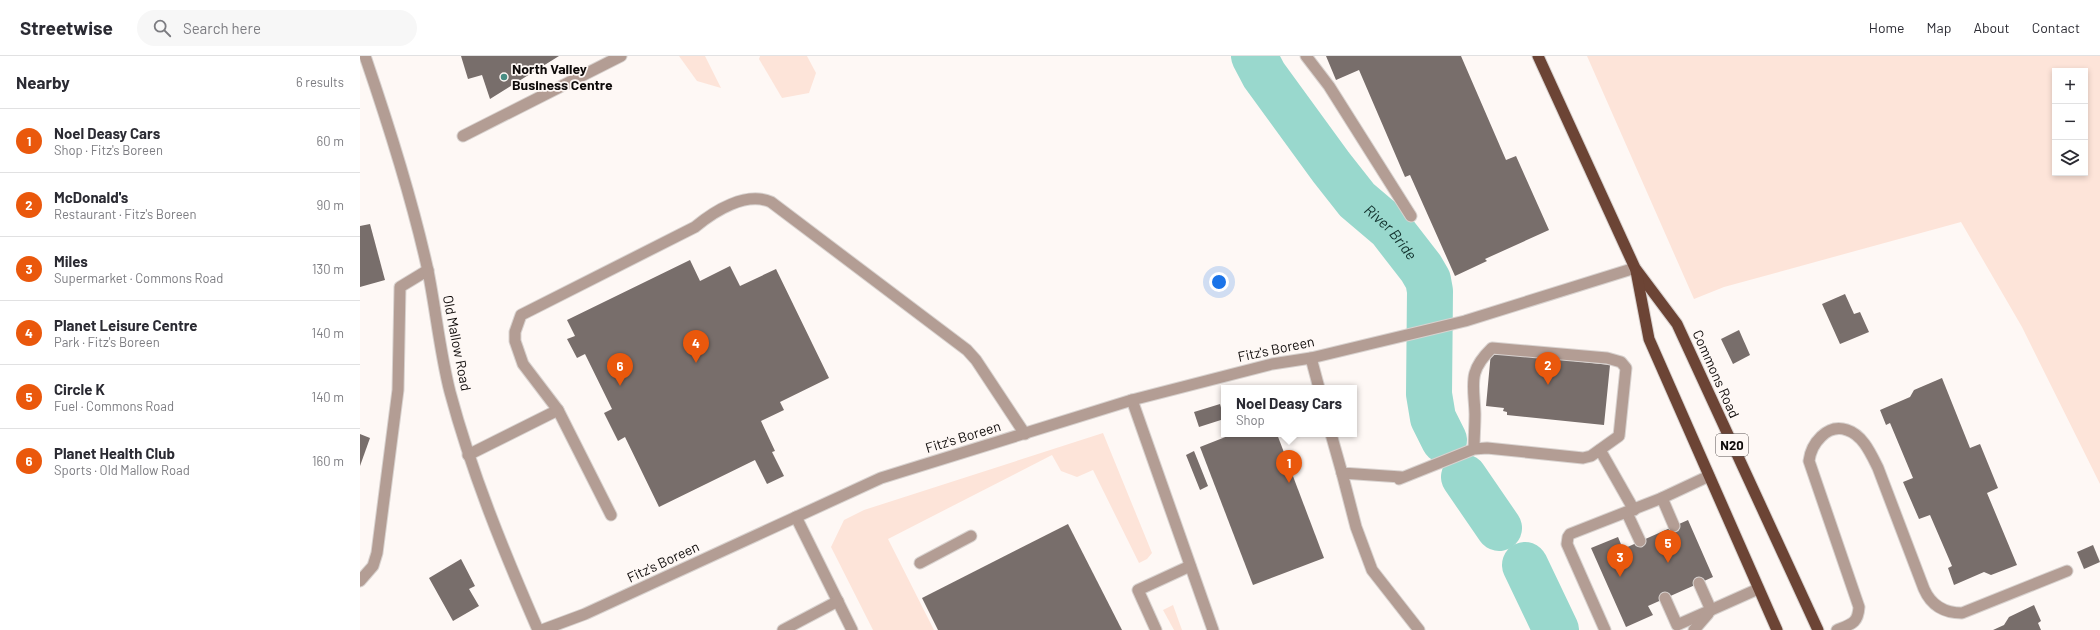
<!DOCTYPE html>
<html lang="en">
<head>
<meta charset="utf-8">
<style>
	:root { --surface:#fff; --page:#f7f7f7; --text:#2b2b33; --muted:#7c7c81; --line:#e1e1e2; --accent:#ea580c }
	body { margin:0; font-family:Barlow,sans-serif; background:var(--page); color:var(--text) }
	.controls { position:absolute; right:12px; top:12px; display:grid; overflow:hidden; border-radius:0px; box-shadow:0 2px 6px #0003 }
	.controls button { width:36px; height:36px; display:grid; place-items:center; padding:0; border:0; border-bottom:1px solid var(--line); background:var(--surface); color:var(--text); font:20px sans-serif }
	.you { position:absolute; left:859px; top:226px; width:14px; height:14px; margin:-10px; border:3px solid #fff; border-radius:50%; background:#1a73e8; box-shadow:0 0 0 6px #1a73e833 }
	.badge { display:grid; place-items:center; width:26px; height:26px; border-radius:50%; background:var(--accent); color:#fff; font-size:13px; font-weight:700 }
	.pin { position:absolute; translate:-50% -33px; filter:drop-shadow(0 1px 2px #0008) }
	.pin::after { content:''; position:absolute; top:21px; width:14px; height:12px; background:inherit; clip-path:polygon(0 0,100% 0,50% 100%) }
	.popup { position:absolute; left:861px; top:329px; width:136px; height:52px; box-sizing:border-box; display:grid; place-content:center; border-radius:0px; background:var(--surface); filter:drop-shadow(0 1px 3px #0005); font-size:13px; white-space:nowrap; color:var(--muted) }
	.popup b { font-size:15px; color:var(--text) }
	.popup::after { content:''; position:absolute; left:50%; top:100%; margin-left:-8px; border:8px solid transparent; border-top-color:var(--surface) }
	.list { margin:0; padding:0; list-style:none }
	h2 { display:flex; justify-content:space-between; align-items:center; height:52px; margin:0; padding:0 16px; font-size:17px }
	h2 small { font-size:13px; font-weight:400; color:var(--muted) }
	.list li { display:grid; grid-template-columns:26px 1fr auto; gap:12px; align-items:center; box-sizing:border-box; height:64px; padding:0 16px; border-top:1px solid var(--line) }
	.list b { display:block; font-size:15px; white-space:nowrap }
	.list p { margin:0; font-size:13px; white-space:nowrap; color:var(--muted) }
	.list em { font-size:13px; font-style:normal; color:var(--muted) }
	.icon { flex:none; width:22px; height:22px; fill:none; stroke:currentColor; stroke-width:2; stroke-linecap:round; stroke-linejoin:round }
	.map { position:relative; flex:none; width:1740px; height:574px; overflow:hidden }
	header { display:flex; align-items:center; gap:24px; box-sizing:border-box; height:56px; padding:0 20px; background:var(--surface); border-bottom:1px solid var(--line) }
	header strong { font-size:19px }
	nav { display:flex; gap:22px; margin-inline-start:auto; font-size:14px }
	.search { width:280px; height:36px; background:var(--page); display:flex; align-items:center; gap:10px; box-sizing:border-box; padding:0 14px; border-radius:22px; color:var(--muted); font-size:15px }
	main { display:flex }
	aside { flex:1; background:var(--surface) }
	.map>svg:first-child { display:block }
</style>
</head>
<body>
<header>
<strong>Streetwise</strong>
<div class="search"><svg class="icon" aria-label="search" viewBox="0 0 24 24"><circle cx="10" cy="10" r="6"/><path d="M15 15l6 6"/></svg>Search here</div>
<nav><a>Home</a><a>Map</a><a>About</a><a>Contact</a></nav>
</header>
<main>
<aside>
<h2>Nearby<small>6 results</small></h2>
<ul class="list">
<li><span class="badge">1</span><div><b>Noel Deasy Cars</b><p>Shop · Fitz's Boreen</p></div><em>60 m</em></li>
<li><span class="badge">2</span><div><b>McDonald's</b><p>Restaurant · Fitz's Boreen</p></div><em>90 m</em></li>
<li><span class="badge">3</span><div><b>Miles</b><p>Supermarket · Commons Road</p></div><em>130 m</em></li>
<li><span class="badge">4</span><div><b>Planet Leisure Centre</b><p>Park · Fitz's Boreen</p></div><em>140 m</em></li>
<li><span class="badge">5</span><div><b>Circle K</b><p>Fuel · Commons Road</p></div><em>140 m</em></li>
<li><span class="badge">6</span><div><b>Planet Health Club</b><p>Sports · Old Mallow Road</p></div><em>160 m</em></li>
</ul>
</aside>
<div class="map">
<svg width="1740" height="574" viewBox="0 0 1740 574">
	<rect width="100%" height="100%" fill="#fef8f5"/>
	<g fill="#fde4d9" fill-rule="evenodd">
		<polygon points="319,0 345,0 361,32 337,25"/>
		<polygon points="400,0 447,0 456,17 449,37 422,42 399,3"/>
		<path d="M 1227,0 L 1740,0 L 1740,428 L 1662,271 L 1601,166 L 1364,231 L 1334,243 ZM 1695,15 L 1725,15 L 1725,117 L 1695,117 Z"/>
		<polygon points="743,377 792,497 787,503 779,507 733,414 717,421 701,415 692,399 528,483 574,574 513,574 471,491 484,464 504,454"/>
		<polygon points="813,549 822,574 814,574 803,554"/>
	</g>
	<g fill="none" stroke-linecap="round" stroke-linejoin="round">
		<g stroke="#99d8cd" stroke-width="46">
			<path id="s1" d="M 894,0 L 904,19 L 971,111 L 997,144 L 1030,172 L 1061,212 L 1068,224 L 1070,235 L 1069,338 L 1073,362 L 1084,384"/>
			<polyline points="1104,421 1139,472"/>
			<polyline points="1165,509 1196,574"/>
		</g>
	</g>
	<g fill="#786e6b">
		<polygon points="101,0 199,0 130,43 122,19 108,23"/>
		<polygon points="966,0 1101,0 1146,104 1156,100 1189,174 1125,203 1127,205 1095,220 1050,119 1045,121 999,14 976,24"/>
		<polygon points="10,168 25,224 0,231 0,170"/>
		<polygon points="330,204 340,225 370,210 380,230 416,213 469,322 420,346 424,354 401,365 415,395 412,396 424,420 407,428 395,404 299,451 265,381 258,385 244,357 252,353 225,298 217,302 207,283 215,280 207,264"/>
		<polygon points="1485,238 1494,258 1500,256 1509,276 1480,288 1462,248"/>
		<polygon points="1379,274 1390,299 1373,308 1361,283"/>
		<polygon points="1131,296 1250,309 1244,369 1147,359 1147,356 1143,355 1144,352 1126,350"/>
		<polygon points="1582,322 1610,392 1620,388 1638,432 1627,437 1657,509 1631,519 1624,516 1594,529 1588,512 1592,510 1570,459 1559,463 1543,426 1553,422 1530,367 1526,369 1520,354 1550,341 1554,334"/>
		<polygon points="860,348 864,363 839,371 834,356"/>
		<polygon points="0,378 10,382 0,410"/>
		<polygon points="873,378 917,378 964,502 893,529 840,391"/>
		<polygon points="834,395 848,430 840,434 826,399"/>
		<polygon points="1328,464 1353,521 1288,550 1293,559 1266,571 1231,492 1258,481 1263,493"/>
		<polygon points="708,468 762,574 578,574 562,542"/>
		<polygon points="1733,489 1740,506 1724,513 1717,496"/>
		<polygon points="101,503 115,530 109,533 119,550 93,565 69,522"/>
		<polygon points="1674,549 1681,565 1678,567 1681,574 1633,574 1644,569 1649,561"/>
	</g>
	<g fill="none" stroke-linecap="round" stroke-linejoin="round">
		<defs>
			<g id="service">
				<polyline points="946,0 969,30 1051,160"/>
				<polyline points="103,80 261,0"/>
				<polyline points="951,302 959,332"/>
				<polyline points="772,344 853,574"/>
				<path d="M 971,378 L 982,417 L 1041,421 L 1039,423 L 1114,393 L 1127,392 L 1223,402 L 1231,400 L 1259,380 L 1266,312 L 1261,306 L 1247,302 L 1132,292 C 1107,316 1114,328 1115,358 C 1115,370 1114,382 1114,393"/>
				<polyline points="1240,394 1274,454"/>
				<polyline points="108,399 198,354"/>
				<polyline points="982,417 996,471 1012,514 1059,574"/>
				<polyline points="1302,442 1349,420"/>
				<polyline points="1267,457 1280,485"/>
				<path d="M 251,459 L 198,354 L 163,308 L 155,285 L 155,276 L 161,259 L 335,171 C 354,155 386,135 411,146 L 607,294 L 616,304 L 665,378"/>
				<polyline points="436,461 492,574"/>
				<polyline points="560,507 611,480"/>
				<polyline points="1339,527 1351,554 1398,533"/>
				<polyline points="1305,542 1317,569 1351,554"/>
				<polyline points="423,574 478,545"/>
				<polyline points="796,574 778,534 830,510"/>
				<polyline points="1245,574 1207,488 1208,481 1210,478 1302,442 1314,470"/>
				<polyline points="1334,574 1348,558"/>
			</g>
			<g id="minor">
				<polyline points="0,525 13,510 17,497 38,334 40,231 68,214"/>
				<path d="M 1477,574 C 1492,568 1498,567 1499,551 L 1449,405 C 1451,388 1467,367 1487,374 C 1503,379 1511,398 1518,412 L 1564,533 C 1571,549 1584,557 1602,557 L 1707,515"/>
			</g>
			<g id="tertiary">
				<path d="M 5,0 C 29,70 52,142 68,215 C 76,255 80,297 90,336 C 112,418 144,496 178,574"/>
				<polyline points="182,574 225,558 521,422 772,344 912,308 951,302 1105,265 1275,212"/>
			</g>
			<g id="trunk">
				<polyline points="1178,0 1275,212 1317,268 1458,574"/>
				<polyline points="1276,215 1289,283 1417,574"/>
			</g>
		</defs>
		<use href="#service" stroke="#d8d2cf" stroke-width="13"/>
		<use href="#minor" stroke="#d8d2cf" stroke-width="13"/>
		<use href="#tertiary" stroke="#d8d2cf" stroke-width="13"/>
		<use href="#trunk" stroke="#d8d2cf" stroke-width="13"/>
		<use href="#service" stroke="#b39d94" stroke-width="11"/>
		<use href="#minor" stroke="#b39d94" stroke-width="11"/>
		<use href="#tertiary" stroke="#b39d94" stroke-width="11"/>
		<use href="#trunk" stroke="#6c4435" stroke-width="11"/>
	</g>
	<circle fill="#488d83" stroke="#fef8f5" stroke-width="1.5" cx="144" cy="21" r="4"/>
	<g text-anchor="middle" stroke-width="3.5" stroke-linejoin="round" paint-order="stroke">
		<rect fill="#fef8f5" stroke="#565150" stroke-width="1" x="1356" y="378" width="32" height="22" rx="3"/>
		<g font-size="13" font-weight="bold" fill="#0e0a09">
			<text x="1372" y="394">N20</text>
		</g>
		<g font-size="14" font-weight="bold" fill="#0e0a09" stroke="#fef8f5" text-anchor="start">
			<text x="152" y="18">North Valley<tspan x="152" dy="16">Business Centre</tspan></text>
		</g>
		<g font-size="14" fill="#0e0a09" stroke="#fef8f5">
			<text transform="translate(97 287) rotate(79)" y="5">Old Mallow Road</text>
			<text transform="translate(916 293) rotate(-12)" y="5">Fitz's Boreen</text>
			<text transform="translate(1356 318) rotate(66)" y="5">Commons Road</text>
			<text transform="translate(603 381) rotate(-17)" y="5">Fitz's Boreen</text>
			<text transform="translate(303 506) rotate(-25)" y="5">Fitz's Boreen</text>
		</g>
		<g font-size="15" font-style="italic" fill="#11302c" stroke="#fef8f5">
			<text dy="5" stroke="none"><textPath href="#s1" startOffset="224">River Bride</textPath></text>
		</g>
	</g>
</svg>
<div class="controls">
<button>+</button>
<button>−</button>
<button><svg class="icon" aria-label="layers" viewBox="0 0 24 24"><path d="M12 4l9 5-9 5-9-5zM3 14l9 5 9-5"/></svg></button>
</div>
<div class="you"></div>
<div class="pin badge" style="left:929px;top:427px">1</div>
<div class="popup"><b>Noel Deasy Cars</b>Shop</div>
<div class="pin badge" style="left:1188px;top:329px">2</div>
<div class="pin badge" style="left:1260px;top:521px">3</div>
<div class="pin badge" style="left:336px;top:307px">4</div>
<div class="pin badge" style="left:1308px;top:507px">5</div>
<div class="pin badge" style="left:260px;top:330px">6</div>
</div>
</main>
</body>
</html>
